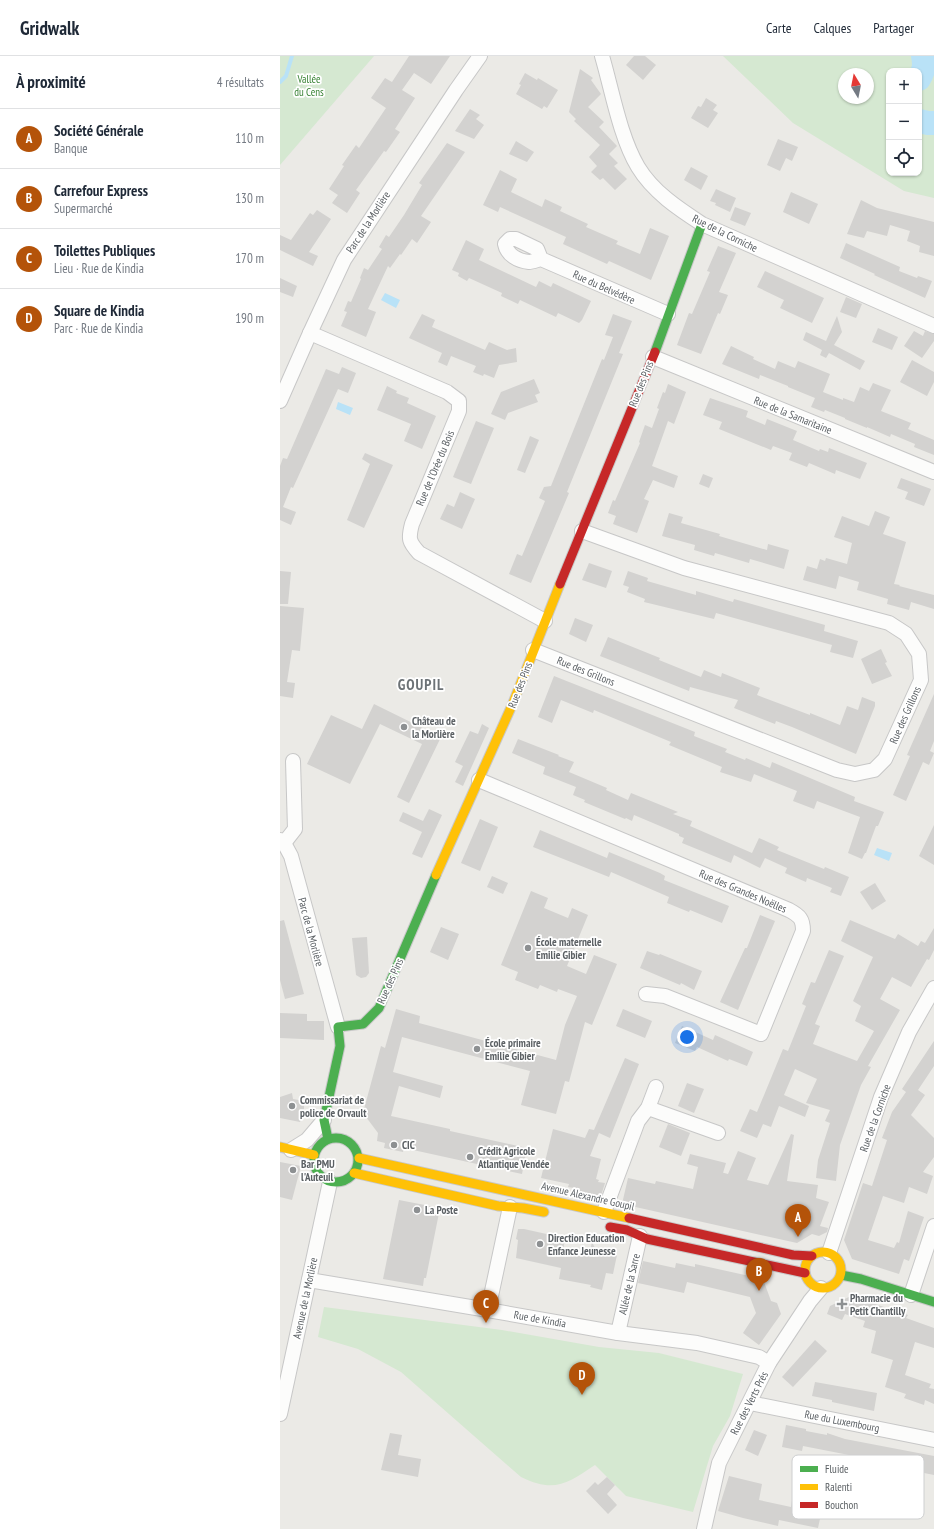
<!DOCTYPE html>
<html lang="fr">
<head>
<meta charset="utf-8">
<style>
	:root { --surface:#fff; --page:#f2f2f3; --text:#1f2937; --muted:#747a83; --line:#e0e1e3; --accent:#b45309 }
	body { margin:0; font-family:"PT Sans Narrow",sans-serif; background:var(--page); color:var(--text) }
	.controls { position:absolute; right:12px; top:12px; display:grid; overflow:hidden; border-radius:8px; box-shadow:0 1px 3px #0004 }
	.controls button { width:36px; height:36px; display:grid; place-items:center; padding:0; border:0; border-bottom:1px solid var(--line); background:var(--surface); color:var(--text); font:20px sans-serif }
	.compass { position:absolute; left:558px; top:12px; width:36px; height:36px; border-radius:50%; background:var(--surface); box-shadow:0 1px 3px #0004; rotate:350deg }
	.you { position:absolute; left:407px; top:981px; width:14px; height:14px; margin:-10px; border:3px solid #fff; border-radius:50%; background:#1a73e8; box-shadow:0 0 0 6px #1a73e833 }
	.badge { display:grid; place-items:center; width:26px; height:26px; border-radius:50%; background:var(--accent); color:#fff; font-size:13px; font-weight:700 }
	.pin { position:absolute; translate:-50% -33px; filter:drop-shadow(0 1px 2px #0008) }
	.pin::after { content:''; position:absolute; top:21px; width:14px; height:12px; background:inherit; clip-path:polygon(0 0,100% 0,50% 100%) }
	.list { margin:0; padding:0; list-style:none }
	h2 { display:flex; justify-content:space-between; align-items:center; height:52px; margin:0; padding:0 16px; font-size:17px }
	h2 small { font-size:13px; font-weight:400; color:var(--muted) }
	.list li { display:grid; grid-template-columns:26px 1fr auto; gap:12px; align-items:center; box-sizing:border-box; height:60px; padding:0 16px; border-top:1px solid var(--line) }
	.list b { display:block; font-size:15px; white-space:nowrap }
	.list p { margin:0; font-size:13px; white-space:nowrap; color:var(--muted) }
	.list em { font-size:13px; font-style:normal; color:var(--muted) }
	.icon { flex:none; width:22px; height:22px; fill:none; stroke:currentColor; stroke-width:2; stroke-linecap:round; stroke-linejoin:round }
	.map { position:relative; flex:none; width:654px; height:1473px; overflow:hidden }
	header { display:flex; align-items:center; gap:24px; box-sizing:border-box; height:56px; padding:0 20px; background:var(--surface); border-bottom:1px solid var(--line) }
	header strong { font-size:19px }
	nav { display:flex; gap:22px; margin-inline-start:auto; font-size:14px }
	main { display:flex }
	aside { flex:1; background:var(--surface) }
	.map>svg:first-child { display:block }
</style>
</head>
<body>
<header>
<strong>Gridwalk</strong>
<nav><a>Carte</a><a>Calques</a><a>Partager</a></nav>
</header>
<main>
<aside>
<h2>À proximité<small>4 résultats</small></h2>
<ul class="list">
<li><span class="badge">A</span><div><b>Société Générale</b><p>Banque</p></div><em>110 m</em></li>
<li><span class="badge">B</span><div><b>Carrefour Express</b><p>Supermarché</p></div><em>130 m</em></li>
<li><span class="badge">C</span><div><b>Toilettes Publiques</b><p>Lieu · Rue de Kindia</p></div><em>170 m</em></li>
<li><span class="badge">D</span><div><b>Square de Kindia</b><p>Parc · Rue de Kindia</p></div><em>190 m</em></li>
</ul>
</aside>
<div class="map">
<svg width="654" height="1473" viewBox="0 0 654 1473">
	<rect width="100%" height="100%" fill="#ebeae6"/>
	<g fill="#d5e8d1" fill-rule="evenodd">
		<polygon points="0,0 94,0 0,109"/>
		<path d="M 443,0 L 654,0 L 654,142 L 624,135 L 513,67 ZM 609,15 L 639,15 L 639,117 L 609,117 ZM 564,18 L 588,18 L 588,42 L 564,42 Z"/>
		<path d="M 44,1251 L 222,1274 L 319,1291 L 379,1297 L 463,1318 L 450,1360 L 433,1390 L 413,1456 L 346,1440 L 315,1409 C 287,1428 274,1437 241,1421 L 121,1316 L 78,1293 L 38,1281 Z"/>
	</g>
	<g fill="#b9e2f7">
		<polygon points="105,237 120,244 116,252 101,244"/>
		<polygon points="58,346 73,352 70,359 56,353"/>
		<polygon points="597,792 612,797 609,805 594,799"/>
	</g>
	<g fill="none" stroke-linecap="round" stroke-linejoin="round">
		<polyline stroke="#b9e2f7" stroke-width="4" points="0,26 6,20 12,0"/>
		<g stroke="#b9e2f7" stroke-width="24">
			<path d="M 639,23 C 644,15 645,9 643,0"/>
			<polyline points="639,65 648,67 654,67"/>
		</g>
	</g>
	<g fill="#d3d2d0">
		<polygon points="129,0 170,0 151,28 134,17 122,34 135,42 115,73 120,76 106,96 104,95 76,134 80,137 67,157 52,147 58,139 49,133 64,110 62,109 76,89 79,92 106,52 91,42 105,22 112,26"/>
		<polygon points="354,0 365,0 376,9 363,24 346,9"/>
		<polygon points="300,13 313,22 311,24 321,38 308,51 324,66 319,71 337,90 329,98 338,107 334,110 347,123 335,134 323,122 320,124 311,116 317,110 309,101 320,89 294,65 296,63 289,56"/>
		<polygon points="245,17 257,24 258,22 278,34 267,52 264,50 262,53 236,38 241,29 239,28"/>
		<polygon points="426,42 437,49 433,54 438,57 428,72 411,62 418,50 421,51"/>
		<polygon points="190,53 200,59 196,63 204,69 194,83 175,75"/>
		<polygon points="498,83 518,91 512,105 506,102 500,115 487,109"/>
		<polygon points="236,85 254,96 247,106 229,98"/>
		<polygon points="167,87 185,96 141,160 151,166 137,187 132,183 121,199 120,198 110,212 108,210 88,253 96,256 86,281 61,270 67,256 64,255 68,245 71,246 81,223 80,222 84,212 88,214 102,193 99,191 106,179 109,181 124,159 142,129 139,127"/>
		<polygon points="411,111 428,120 421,134 404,124"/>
		<polygon points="220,114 237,123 231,136 262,151 265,143 282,151 280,155 308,168 306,171 338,185 336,188 360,198 370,172 389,180 371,224 329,205 327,208 283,188 286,181 220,151 218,156 203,149"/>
		<polygon points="436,133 456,142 450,156 435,149 436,147 430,145"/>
		<polygon points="511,136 538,148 529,168 503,156"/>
		<polygon points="581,144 597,152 654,166 654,200 639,196 640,190 627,185 630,175 610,169 607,180 587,175 584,182 567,178"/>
		<polygon points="455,151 471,157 465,170 450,164"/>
		<polygon points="37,154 51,163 29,196 38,200 33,210 0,194 0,179 11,184 30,157 33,159"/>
		<polygon points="186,184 204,193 199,204 256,231 259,225 271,231 273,227 311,245 302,264 299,267 278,257 276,261 240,244 238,248 221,240 222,237 189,222 187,225 178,220 179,217 172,214"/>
		<polygon points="566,187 620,211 619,215 637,222 638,220 652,225 645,242 594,219 595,218 560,202"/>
		<polygon points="438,190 456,197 439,236 448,239 440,258 438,257 421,298 397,289 409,257 412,258 430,216 427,215"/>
		<polygon points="485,215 544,242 532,267 500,252 504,244 477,231"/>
		<polygon points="0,222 17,230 13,241 0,236"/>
		<polygon points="566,241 582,248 576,262 560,256"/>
		<polygon points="142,258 155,264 152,271 205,294 209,286 227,294 236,292 237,306 219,309 214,322 204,318 203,320 193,316 196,310 171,300 167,310 158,306 162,297 129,282"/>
		<polygon points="333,258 352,265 339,297 343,298 287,436 289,437 251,527 229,518 237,498 242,500 265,445 259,442 264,431 271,430 322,303 324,304 333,281 325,279"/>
		<polygon points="557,260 562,276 554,289 585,305 580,314 549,297 546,302 540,299 542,294 523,284 526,276 546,285"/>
		<polygon points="598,272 618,281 612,294 592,286"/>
		<polygon points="634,275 643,280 645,275 654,278 654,285 642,302 624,290"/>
		<polygon points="451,290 474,301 473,303 495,313 498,305 515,312 518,305 550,318 543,336 563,344 563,342 574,346 580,331 589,335 593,327 611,334 601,355 631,367 628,373 654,384 654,399 634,391 635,388 611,378 610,381 587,371 587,372 565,363 565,362 545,354 544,356 531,351 535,342 508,331 508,330 480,319 479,323 442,308"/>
		<polygon points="632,304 654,316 654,326 647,340 620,326"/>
		<polygon points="62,311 76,317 68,337 58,333 13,432 11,431 3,451 16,456 11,469 0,464 0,410 3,402 7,403 46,313 59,318"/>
		<polygon points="254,323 260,337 255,339 258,346 228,357 225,364 211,358 221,336"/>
		<polygon points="388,328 406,336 394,368 388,365 372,410 398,420 394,432 373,424 364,443 369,445 357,477 333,468 336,460 328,457 333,444 335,445 360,387 359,386 365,369 372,372 379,353 377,352 383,336 385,337"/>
		<polygon points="107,330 117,335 116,337 129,342 127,347 156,360 142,393 124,385 131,368 97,354"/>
		<polygon points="430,342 468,355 466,361 485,369 487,363 517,375 513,384 539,395 540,393 548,396 549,392 587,407 580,423 556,414 555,418 529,407 527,411 509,404 512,397 493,390 491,394 439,373 442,366 423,359"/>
		<polygon points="196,365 214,372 191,428 173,421"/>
		<polygon points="250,380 259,384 245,417 237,414"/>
		<polygon points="85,397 113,409 84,472 67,464 90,408 82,403"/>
		<polygon points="423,418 433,422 429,432 419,428"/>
		<polygon points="621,422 651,433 644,450 625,443 628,436 617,432"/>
		<polygon points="180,436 195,443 182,473 160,463 167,448 174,451"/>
		<polygon points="595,455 610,461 603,478 626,486 614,528 620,529 619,530 654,539 654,553 631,546 629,554 607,548 608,543 577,534 579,526 559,520 556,533 523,524 527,510 537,513 540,503 545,505 546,502 567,508 572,487 554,481 562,460 589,470"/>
		<polygon points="389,457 403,461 401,467 440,478 439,480 487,494 488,488 509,494 504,513 470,503 469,507 435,497 434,500 414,494 415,489 382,480"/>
		<polygon points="309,507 332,515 326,532 302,524"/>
		<polygon points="0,515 11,516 8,548 0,548"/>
		<polygon points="348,515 368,522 367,525 416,539 416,535 453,546 454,543 545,569 544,575 578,585 573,602 550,596 552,589 505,576 436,557 434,563 364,546 365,543 347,536 349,531 343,529"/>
		<polygon points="0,550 24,552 20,595 12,594 7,626 15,627 13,642 0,640"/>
		<polygon points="295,562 313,569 306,586 289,578"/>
		<polygon points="328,581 380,602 379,604 421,621 424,614 441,621 442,617 480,632 477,639 530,659 530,657 560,669 567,650 578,654 582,641 595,646 595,650 576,698 512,671 496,665 495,668 454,652 458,644 410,631 409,635 320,600"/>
		<polygon points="601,593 607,606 605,607 612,620 592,628 581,603"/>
		<polygon points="274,620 415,676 414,680 447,693 445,696 465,704 466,702 490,712 492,706 575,741 574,745 604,756 598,770 596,770 586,797 585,797 582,803 568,797 580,761 537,745 534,753 513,745 517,735 474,718 471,726 440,716 442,711 389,689 391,686 314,654 313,657 281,644 272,667 258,661"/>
		<polygon points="654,638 654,685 650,695 654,697 649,709 643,706 626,745 613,739 630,700 627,699"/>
		<polygon points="94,648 161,681 129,747 117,741 142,688 100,668 70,728 27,708 51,659 82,673"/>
		<polygon points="202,668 209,672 183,730 175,726 183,710 175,706 190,675 198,678"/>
		<polygon points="238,683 279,699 278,700 294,706 289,716 327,732 326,734 348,744 351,737 398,756 393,758 412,765 410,770 472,797 479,782 499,791 497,794 544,813 545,811 569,821 561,840 550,836 552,832 527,822 526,826 505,817 507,812 485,802 480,812 454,799 451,807 402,787 404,782 399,780 399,778 354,759 352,765 346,762 345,763 304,746 305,744 293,739 296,731 263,718 265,711 232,697"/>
		<polygon points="149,753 162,759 142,802 132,798 142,776 119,765 123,756 143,765"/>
		<polygon points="200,763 218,771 200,815 181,807"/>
		<polygon points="654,769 654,809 639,800"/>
		<polygon points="260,774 327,802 329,796 380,817 385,820 384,824 449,850 442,867 410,854 409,856 387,847 389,841 331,816 329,821 253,791"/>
		<polygon points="212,820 228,827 223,838 207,831"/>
		<polygon points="595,827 606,845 592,854 580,836"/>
		<polygon points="251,835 268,842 264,852 288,862 292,852 308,859 287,910 306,918 314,899 337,908 312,969 305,966 289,1026 285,1025 276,1058 241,1049 250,1015 122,981 113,1016 163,1030 160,1042 119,1030 111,1060 170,1073 170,1075 247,1092 242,1118 124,1092 123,1096 104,1092 105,1087 97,1085 98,1077 83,1057 101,990 105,992 116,953 140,960 139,967 276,1004 285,969 297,940 278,933 277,936 260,929 258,933 235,924 238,916 221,909"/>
		<polygon points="480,859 495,865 458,954 440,946 465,892 467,892"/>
		<polygon points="4,864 24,938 5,943 0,924 0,865"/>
		<polygon points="570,864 615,883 618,878 638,890 641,885 645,887 654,872 654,894 649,904 647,903 631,931 612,921 600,943 620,954 588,1010 591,1011 581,1029 560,1089 556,1125 536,1122 538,1104 550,1067 545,1065 550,1054 526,1047 537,1023 515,1013 504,1039 529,1050 525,1061 499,1050 491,1071 483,1068 477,1082 460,1075 470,1053 477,1056 503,993 508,995 526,950 522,948 531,926 535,927 549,894 564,900 535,968 540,970 533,988 577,1005 594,975 575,965 581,950 573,945 593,901 561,885"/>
		<polygon points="161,871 179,878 168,904 150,896"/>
		<polygon points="87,881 89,917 86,921 81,922 76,919 72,882"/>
		<polygon points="367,895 379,899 380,898 422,915 414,934 401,927 400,929 360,912"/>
		<polygon points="343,953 372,965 365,982 336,970"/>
		<polygon points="0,957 27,958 27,965 44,965 44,984 0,982"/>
		<polygon points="402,970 433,984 435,979 473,996 467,1010 449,1003 448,1005 417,991 415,995 395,987"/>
		<polygon points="654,985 654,1010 638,1034 645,1039 631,1059 654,1082 654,1101 643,1116 653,1120 647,1138 629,1131 624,1147 603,1140 588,1184 614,1192 617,1186 619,1187 628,1155 644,1161 629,1205 624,1203 619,1218 572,1203 564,1184 583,1127 592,1130 607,1084 602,1082 612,1056 626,1036 622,1033"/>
		<polygon points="345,1002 359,1008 330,1082 319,1077 310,1100 321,1103 316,1123 319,1124 318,1126 325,1127 320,1143 299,1139 300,1133 288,1131 289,1128 261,1122 273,1073 305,1082 309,1073 314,1074"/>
		<polygon points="407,1027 424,1033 414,1057 398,1050"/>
		<polygon points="12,1037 13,1043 24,1045 24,1056 20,1066 0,1062 0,1041"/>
		<polygon points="388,1068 410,1077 401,1100 379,1091"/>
		<polygon points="511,1078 514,1079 507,1125 538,1129 536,1142 549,1146 540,1170 548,1172 547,1176 539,1180 532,1178 517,1187 342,1148 348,1122 375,1128 376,1125 413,1133 418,1111 407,1108 410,1098 446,1107 443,1117 433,1114 448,1118 458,1095 476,1102 467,1124 488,1129"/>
		<polygon points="0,1106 21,1110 12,1144 0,1141"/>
		<polygon points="119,1144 160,1152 146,1222 144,1222 143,1230 103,1223"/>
		<polygon points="238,1173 244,1173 280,1181 285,1184 283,1194 309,1199 312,1186 317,1196 319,1195 337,1199 333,1218 326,1217 322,1234 310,1231 311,1229 279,1223 281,1212 236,1202 238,1184 236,1183"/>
		<polygon points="363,1205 395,1212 396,1207 415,1211 415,1208 483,1223 491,1245 497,1247 501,1258 479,1289 463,1277 476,1257 470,1241 407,1226 404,1237 358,1227"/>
		<polygon points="571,1240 628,1259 626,1262 654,1272 654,1292 635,1286 625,1319 651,1328 649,1332 654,1333 654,1348 645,1344 644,1349 624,1342 626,1338 605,1331 613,1304 591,1297 596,1275 583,1271 585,1265 565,1258 562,1264 547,1258 550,1250"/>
		<polygon points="535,1284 547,1295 513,1331 502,1321"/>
		<polygon points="535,1326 597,1337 594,1355 552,1346 552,1344 532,1340"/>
		<polygon points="506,1369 526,1373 526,1375 547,1379 547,1377 565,1383 654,1400 654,1419 619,1412 620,1409 523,1390 522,1395 502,1391"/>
		<polygon points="474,1374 487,1379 478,1400 465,1394"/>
		<polygon points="110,1377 122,1379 118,1399 141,1403 138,1421 101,1414"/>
		<polygon points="516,1418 526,1420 521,1445 543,1449 538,1472 499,1464 498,1470 463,1462 438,1455 449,1420 482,1428 479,1444 511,1451"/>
		<polygon points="327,1421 335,1429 327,1438 337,1449 328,1458 306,1435 315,1426 318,1429"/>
	</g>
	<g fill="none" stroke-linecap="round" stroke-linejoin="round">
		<defs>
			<g id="street">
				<path d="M 322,0 C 332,34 340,81 358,111 C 373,136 399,153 422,168 L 654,270"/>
				<path d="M 261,203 L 257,193 L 236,183 L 230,183 L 225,188 C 227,199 238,205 249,206 C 252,206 257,204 261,203 L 388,258"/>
				<path d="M 30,277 L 167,336 L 179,345 L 179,355 L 132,468 C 128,483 129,486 139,497 L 265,565"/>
				<polyline points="373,301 654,416"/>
				<polyline points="0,345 30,277 64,204 176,34 200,0"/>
				<polyline points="253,594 557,714 575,718 594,714 605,703 641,624 639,598 626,578 609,567 404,512 302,475"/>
				<path d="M 199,724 L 509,854 C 520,860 523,863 523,875 L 481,978 L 385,940 L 366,938"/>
				<polyline points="0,784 4,787 11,800 58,971"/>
				<polyline points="4,787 15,773 13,705"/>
				<polyline points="368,1052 438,1077"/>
				<polyline points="11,1094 27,1084 44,1064"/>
				<polyline points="324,1156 358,1065 368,1052 376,1031"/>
				<polyline points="549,1197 601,1041 629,976 654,932"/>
				<polyline points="29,1224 208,1254 338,1277 417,1287 479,1301 489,1307"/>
				<polyline points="631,1239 654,1170"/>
				<polyline points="208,1254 230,1151"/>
				<polyline points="338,1277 360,1180"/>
				<polyline points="470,1347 654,1384"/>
				<polyline points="0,1358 50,1126"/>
				<polyline points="424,1473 439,1407 489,1307 530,1245 541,1232"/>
			</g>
			<g id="fast">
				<polyline points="375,296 422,168"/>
				<circle cx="56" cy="1104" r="22"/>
				<polyline points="48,1083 44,1064 60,990 58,971 83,968 99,952 156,819"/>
				<polyline points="561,1219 581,1223 654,1246"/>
			</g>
			<g id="slow">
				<polyline points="156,819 233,647 280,528"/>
				<polyline points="0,1091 34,1099"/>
				<polyline points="79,1102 349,1162"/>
				<polyline points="74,1117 218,1150 243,1152 264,1156"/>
				<circle cx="543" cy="1214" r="18"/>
			</g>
			<g id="jam">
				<polyline points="280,528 375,296"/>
				<polyline points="349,1162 513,1199 532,1200"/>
				<polyline points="330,1171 347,1174 367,1183 525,1217"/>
			</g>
		</defs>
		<use href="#street" stroke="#c7c7c7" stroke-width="16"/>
		<use href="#fast" stroke="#c8c8c8" stroke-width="11"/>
		<use href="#slow" stroke="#c8c8c8" stroke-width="11"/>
		<use href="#jam" stroke="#c8c8c8" stroke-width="11"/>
		<use href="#street" stroke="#fcfcfb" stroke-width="14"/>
		<use href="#fast" stroke="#4caf50" stroke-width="9"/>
		<use href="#slow" stroke="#ffc107" stroke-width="9"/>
		<use href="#jam" stroke="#c62828" stroke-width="9"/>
	</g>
	<g fill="#8d9092" stroke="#fff" stroke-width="1.5">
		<circle cx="124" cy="671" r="4"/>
		<circle cx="248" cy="892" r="4"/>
		<circle cx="197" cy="993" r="4"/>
		<circle cx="12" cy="1050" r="4"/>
		<circle cx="114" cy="1089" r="4"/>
		<circle cx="190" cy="1101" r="4"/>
		<circle cx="13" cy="1114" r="4"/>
		<circle cx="137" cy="1154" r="4"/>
		<circle cx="260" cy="1188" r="4"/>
		<path d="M560 1242h4v4h4v4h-4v4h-4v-4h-4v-4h4z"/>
	</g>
	<g text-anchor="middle" stroke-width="3.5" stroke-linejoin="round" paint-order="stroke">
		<g font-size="11" fill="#388234" stroke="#fff">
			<text x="29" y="27">Vallée<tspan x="29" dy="13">du Cens</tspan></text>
		</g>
		<g font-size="11" fill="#5b6064" stroke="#fff">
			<text transform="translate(88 166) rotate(-57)" y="4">Parc de la Morlière</text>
			<text transform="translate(445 177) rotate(26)" y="4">Rue de la Corniche</text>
			<text transform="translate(324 231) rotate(24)" y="4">Rue du Belvédère</text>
			<text transform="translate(361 328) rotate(-68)" y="4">Rue des Pins</text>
			<text transform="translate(513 359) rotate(22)" y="4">Rue de la Samaritaine</text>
			<text transform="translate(155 412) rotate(-67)" y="4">Rue de l'Orée du Bois</text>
			<text transform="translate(306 615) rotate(22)" y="4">Rue des Grillons</text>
			<text transform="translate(240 629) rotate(-69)" y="4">Rue des Pins</text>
			<text transform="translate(625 659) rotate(-66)" y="4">Rue des Grillons</text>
			<text transform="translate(463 835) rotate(23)" y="4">Rue des Grandes Noëlles</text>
			<text transform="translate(31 876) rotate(75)" y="4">Parc de la Morlière</text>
			<text transform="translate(110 925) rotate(-66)" y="4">Rue des Pins</text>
			<text transform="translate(595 1062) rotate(-70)" y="4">Rue de la Corniche</text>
			<text transform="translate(308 1140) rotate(13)" y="4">Avenue Alexandre Goupil</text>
			<text transform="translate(349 1228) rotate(-77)" y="4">Allée de la Sarre</text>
			<text transform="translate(25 1242) rotate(-78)" y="4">Avenue de la Morlière</text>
			<text transform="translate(260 1263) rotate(10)" y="4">Rue de Kindia</text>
			<text transform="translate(469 1347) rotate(-63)" y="4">Rue des Verts Prés</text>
			<text transform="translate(562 1365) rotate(11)" y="4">Rue du Luxembourg</text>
		</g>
		<g font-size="11" font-weight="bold" fill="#5b6064" stroke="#fff" text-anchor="start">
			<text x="132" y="669">Château de<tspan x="132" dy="13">la Morlière</tspan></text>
			<text x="256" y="890">École maternelle<tspan x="256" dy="13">Emilie Gibier</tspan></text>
			<text x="205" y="991">École primaire<tspan x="205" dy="13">Emilie Gibier</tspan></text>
			<text x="20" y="1048">Commissariat de<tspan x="20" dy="13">police de Orvault</tspan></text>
			<text x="122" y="1093">CIC</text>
			<text x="198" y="1099">Crédit Agricole<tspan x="198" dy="13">Atlantique Vendée</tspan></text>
			<text x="21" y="1112">Bar PMU<tspan x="21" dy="13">l'Auteuil</tspan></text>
			<text x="145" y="1158">La Poste</text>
			<text x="268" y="1186">Direction Education<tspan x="268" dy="13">Enfance Jeunesse</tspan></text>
			<text x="570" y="1246">Pharmacie du<tspan x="570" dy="13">Petit Chantilly</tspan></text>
		</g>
		<g font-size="15" font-weight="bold" letter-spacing="1" fill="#6c7276" stroke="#fff">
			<text x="141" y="634">GOUPIL</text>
		</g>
	</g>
	<rect x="512" y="1399" width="132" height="64" rx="6" fill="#fff" stroke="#cecfd0" stroke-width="1"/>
	<rect x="520" y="1410" width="18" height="6" fill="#4caf50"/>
	<rect x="520" y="1428" width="18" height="6" fill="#ffc107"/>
	<rect x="520" y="1446" width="18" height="6" fill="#c62828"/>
	<g font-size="11" fill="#5b6064">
		<text x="545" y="1417">Fluide</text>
		<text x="545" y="1435">Ralenti</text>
		<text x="545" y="1453">Bouchon</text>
	</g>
</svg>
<div class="controls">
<button>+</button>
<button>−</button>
<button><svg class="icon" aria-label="locate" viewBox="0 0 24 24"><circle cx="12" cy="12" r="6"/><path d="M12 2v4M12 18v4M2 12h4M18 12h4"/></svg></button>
</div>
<svg class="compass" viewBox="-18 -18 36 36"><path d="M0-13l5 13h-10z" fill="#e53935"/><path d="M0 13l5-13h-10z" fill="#747a83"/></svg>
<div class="you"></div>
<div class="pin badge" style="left:518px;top:1181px">A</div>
<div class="pin badge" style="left:479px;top:1235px">B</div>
<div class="pin badge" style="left:206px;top:1267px">C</div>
<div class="pin badge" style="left:302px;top:1339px">D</div>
</div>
</main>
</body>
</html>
